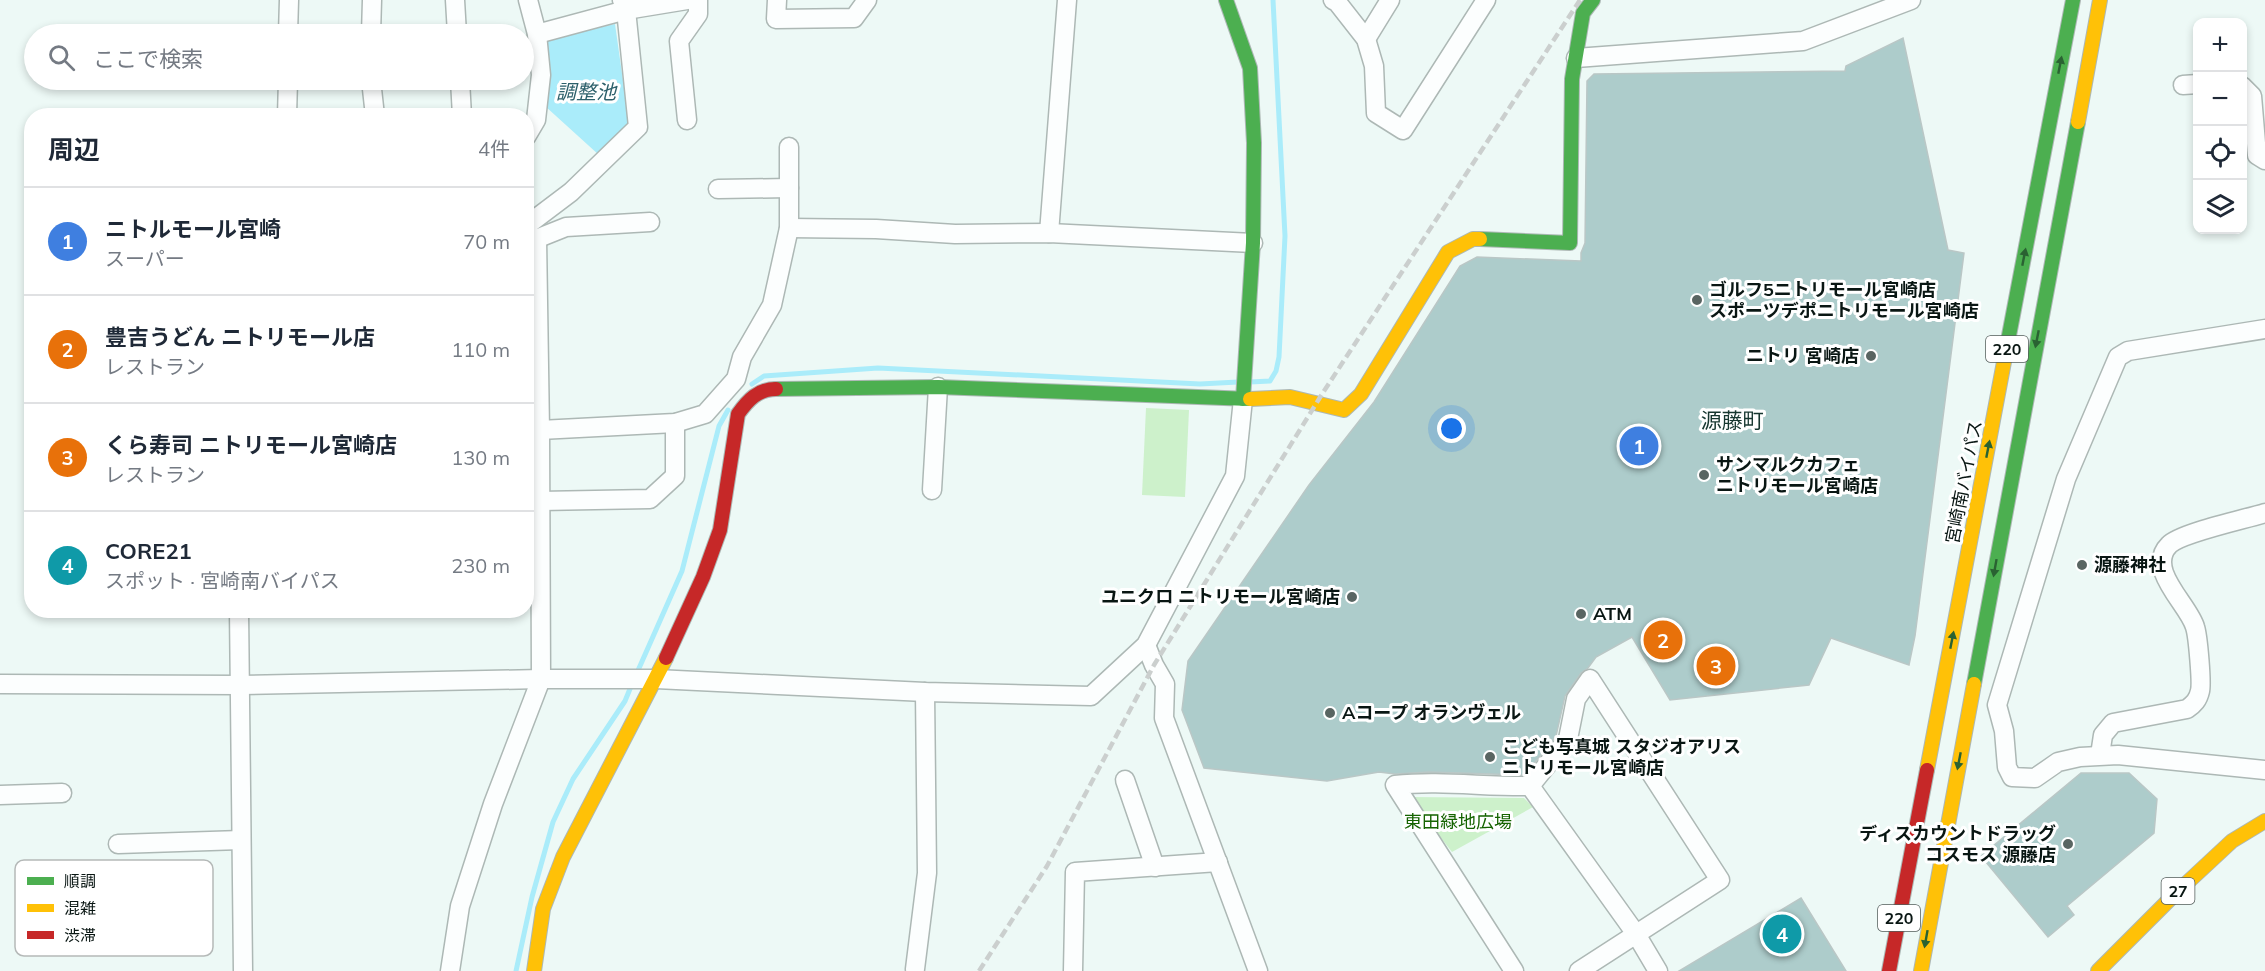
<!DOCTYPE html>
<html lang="ja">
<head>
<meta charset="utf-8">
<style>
	:root { --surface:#fff; --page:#f2f2f3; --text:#1f2937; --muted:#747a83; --line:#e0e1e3; --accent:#111827 }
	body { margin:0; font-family:Mulish,"Noto Sans JP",sans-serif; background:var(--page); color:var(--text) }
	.controls { position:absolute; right:18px; top:18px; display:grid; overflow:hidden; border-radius:12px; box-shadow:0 3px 9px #0003 }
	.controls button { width:54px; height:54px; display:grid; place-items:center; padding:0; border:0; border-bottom:2px solid var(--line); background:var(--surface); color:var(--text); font:30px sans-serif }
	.you { position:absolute; left:1452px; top:429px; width:21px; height:21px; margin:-15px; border:4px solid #fff; border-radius:50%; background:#1a73e8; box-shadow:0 0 0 9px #1a73e833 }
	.badge { display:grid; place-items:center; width:39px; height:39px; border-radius:50%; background:var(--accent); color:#fff; font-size:20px; font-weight:700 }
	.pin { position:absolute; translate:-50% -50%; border:3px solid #fff; box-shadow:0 2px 6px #0006 }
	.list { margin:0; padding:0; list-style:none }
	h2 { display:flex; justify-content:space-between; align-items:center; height:78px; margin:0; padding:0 24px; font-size:26px }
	h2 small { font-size:20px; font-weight:400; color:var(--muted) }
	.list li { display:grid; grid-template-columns:39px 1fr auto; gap:18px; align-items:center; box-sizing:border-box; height:108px; padding:0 24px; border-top:2px solid var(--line) }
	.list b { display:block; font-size:22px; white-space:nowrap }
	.list p { margin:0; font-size:20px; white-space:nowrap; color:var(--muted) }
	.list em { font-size:20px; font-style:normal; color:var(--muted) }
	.icon { flex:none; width:33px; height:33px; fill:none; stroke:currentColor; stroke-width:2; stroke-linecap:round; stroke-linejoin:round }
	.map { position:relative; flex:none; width:2265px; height:971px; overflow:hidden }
	.search { position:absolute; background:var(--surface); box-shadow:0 3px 9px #0003; left:24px; top:24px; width:510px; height:66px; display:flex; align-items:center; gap:15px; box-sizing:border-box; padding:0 21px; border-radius:33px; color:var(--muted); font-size:22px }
	.panel { position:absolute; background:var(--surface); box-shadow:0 3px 9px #0003; left:24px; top:108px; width:510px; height:510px; border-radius:24px }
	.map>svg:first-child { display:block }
</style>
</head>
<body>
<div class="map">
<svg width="2265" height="971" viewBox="0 0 2265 971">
	<rect width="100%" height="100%" fill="#edf9f6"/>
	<g fill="#cdf1cb">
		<polygon points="1146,408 1189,410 1185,497 1142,495"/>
		<polygon points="1409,797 1524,798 1533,807 1452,852"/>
	</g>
	<polygon fill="#aaecfa" points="615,24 629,123 599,155 545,106 549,83 547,39"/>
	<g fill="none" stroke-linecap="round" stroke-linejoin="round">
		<g stroke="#aaecfa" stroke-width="5">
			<polyline points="1250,382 1270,381 1276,371 1279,357 1285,236 1273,0"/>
			<polyline points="752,384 764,376 878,368 1200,384 1238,382"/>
			<polyline points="636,675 682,571 719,426 728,410"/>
			<polyline points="516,971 532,897 553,822 573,779 625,701 632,684"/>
		</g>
	</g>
	<g fill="#adcccb" stroke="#bac7c6" stroke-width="1.5">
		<polygon points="1903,38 1948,250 1964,253 1915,636 1909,665 1831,638 1809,685 1670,700 1632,637 1596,657 1588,668 1581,673 1565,696 1556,736 1526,773 1522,775 1429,772 1395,774 1379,772 1327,781 1204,768 1182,710 1188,661 1309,485 1374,402 1460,266 1477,257 1581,261 1581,253 1585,243 1587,81 1594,74 1845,71 1846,66"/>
		<polygon points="2081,773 2129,773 2157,799 2154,833 2067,906 2074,915 2048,937 1981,856"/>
		<polygon points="1801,898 1846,971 1679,971"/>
	</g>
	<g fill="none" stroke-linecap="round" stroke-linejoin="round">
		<defs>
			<g id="street">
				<polyline points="455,0 457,34"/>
				<polyline points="777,0 776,19 854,18 867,0"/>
				<polyline points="1333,0 1337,2 1366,39 1374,66 1376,113 1403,130 1486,0"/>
				<polyline points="288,34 289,0"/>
				<polyline points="371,34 372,0"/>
				<polyline points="537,34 626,10 687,0"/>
				<polyline points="1366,39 1390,0"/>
				<polyline points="1576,58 1803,41 1911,0"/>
				<polyline points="371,80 375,116"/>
				<polyline points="460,80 462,116"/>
				<polyline points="2183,85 2198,84"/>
				<polyline points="2242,86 2252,96 2257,155 2265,160"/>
				<polyline points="287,116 288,80"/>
				<polyline points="687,120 679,41 698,14 698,0"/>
				<polyline points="526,137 536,120 541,75 537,34 528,0"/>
				<polyline points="718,189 789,188"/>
				<polyline points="526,226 571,192 638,127 626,10 622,0"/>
				<polyline points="789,228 876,229 955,234 1049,233 1253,243"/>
				<polyline points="1049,233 1067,0"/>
				<polyline points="526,243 566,227 650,222"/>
				<polyline points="2265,329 2128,351 2118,357 2066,479 1997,705 2004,731 2007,767 2012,777 2035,778 2058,762 2080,757 2118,755 2265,770"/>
				<polyline points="540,430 675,423 705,414 736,379 742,357 772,305 789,228 789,147"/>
				<polyline points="932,490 938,387"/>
				<polyline points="540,501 650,499 675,476 675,423"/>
				<polyline points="239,610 243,971"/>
				<polyline points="1146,645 1154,665 1165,684 1164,718 1258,971"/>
				<polyline points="0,684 239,685 541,679 656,679 925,692 1091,696 1146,645 1235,476 1243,399"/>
				<path d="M 2100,755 L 2103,735 L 2113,723 L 2187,709 C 2194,704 2198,700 2200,691 C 2202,683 2198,636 2195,627 C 2189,605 2145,569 2169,545 C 2180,533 2246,519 2265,513"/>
				<polyline points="1125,780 1155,867"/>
				<polyline points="1530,786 1568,739 1576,699 1590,679 1720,880 1579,971"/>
				<polyline points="0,795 62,793"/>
				<polyline points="118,844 241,840"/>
				<polyline points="915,969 927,873 925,692"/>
				<polyline points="450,971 460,906 493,804 541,679 540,430 537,238"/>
				<polyline points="1073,971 1075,872 1218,862"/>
				<path d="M 1514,971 L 1395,785 C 1440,780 1485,787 1530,786 L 1636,934 L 1658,971"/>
			</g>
			<g id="fast">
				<polyline points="1226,0 1250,68 1254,143 1253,243 1243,399"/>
				<polyline points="1480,239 1570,243 1572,79 1583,13 1593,0"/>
				<polyline points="2007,346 2073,0"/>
				<polyline points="776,389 938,387 1250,399"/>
				<polyline points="1974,684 2078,122"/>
			</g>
			<g id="slow">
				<polyline points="2078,122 2100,0"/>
				<polyline points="1250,399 1290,397 1344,410 1361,394 1448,252 1473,239 1480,239"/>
				<polyline points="1927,770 2007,346"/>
				<polyline points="534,971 543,909 563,857 666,658"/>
				<polyline points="1921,971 1974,684"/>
				<polyline points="2098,971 2175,894 2232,841 2265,821"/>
			</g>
			<g id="jam">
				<path d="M 666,658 L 703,577 L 720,530 L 738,414 C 748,400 758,389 776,389"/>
				<polyline points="1889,971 1927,770"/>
			</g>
		</defs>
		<use href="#street" stroke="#adb8b5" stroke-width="21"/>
		<use href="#fast" stroke="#adb8b5" stroke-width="16"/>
		<use href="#slow" stroke="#adb8b5" stroke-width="16"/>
		<use href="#jam" stroke="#adb8b5" stroke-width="16"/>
		<use href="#street" stroke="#fcfefe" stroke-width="18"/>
		<use href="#fast" stroke="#4caf50" stroke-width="14"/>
		<use href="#slow" stroke="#ffc107" stroke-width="14"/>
		<use href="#jam" stroke="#c62828" stroke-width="14"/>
		<polyline stroke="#cbcfce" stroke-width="4.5" stroke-dasharray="9 4.5" stroke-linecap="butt" points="979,971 1047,866 1154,665 1324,391 1580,0"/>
	</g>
	<defs><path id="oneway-solid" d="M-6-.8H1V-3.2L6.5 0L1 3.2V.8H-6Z" transform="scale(1.5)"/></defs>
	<g fill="#2a6232">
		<use href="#oneway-solid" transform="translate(2060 65) rotate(-79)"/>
		<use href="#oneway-solid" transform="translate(2024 257) rotate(-79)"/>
		<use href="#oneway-solid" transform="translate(2037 339) rotate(101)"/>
		<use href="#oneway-solid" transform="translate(1988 449) rotate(-79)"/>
		<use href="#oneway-solid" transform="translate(1995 568) rotate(100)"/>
		<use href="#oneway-solid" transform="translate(1952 640) rotate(-79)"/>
		<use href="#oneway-solid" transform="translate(1959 761) rotate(101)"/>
		<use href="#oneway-solid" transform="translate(1926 939) rotate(100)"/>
	</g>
	<g fill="#596562" stroke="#fff" stroke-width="2">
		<circle cx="1697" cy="300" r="6"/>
		<circle cx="1871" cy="356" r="6"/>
		<circle cx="1704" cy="475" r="6"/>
		<circle cx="2082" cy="565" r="6"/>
		<circle cx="1352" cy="597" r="6"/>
		<circle cx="1581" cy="614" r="6"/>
		<circle cx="1330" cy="713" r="6"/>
		<circle cx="1490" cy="757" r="6"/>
		<circle cx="2068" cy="844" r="6"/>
	</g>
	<g text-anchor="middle" stroke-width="6" stroke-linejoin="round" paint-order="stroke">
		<g fill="#fff" stroke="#535c5a" stroke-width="1.5">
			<rect x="1986" y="336" width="42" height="26" rx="4.5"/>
			<rect x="2161.5" y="878" width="33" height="26" rx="4.5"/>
			<rect x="1878" y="905" width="42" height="26" rx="4.5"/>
		</g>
		<g font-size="16" font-weight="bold" fill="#091613">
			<text x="2007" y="355">220</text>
			<text x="2178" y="897">27</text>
			<text x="1899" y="924">220</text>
		</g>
		<g font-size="18" font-weight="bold" fill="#091613" stroke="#fff" text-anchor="start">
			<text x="1709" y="296">ゴルフ5ニトリモール宮崎店<tspan x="1709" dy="21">スポーツデポニトリモール宮崎店</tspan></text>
			<text x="1859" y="362" text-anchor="end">ニトリ 宮崎店</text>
			<text x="1716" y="471">サンマルクカフェ<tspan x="1716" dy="21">ニトリモール宮崎店</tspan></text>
			<text x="2094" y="571">源藤神社</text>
			<text x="1340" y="603" text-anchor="end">ユニクロ ニトリモール宮崎店</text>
			<text x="1593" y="620">ATM</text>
			<text x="1342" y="719">Aコープ オランヴェル</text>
			<text x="1502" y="753">こども写真城 スタジオアリス<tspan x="1502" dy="21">ニトリモール宮崎店</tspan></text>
			<text x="2056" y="840" text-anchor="end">ディスカウントドラッグ<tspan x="2056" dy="21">コスモス 源藤店</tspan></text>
		</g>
		<g font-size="18" fill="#091613" stroke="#fff">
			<text transform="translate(1964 482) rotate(-79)" y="6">宮崎南バイパス</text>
		</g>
		<g font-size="18" fill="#156300" stroke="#fff">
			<text x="1458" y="828">東田緑地広場</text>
		</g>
		<g font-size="20" font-style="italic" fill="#2d606b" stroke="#fff">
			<text x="586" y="99">調整池</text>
		</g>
		<g font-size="21" fill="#16362f" stroke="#fff">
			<text x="1732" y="428">源藤町</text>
		</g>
	</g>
	<rect x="15" y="860" width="198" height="96" rx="9" fill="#fff" stroke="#b5b9b8" stroke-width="1.5"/>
	<rect x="27" y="877" width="27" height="8" fill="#4caf50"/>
	<rect x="27" y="904" width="27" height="8" fill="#ffc107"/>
	<rect x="27" y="931" width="27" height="8" fill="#c62828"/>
	<g font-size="16" fill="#091613">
		<text x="64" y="887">順調</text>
		<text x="64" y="914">混雑</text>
		<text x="64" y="941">渋滞</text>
	</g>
</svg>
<div class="controls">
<button>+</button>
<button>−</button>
<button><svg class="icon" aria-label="locate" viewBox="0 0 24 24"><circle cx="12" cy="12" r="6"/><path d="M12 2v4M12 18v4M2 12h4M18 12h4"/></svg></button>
<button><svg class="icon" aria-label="layers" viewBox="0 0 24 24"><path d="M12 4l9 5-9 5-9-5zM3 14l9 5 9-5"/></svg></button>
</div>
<div class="you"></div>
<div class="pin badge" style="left:1639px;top:446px;background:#3f7fe0">1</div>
<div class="pin badge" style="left:1663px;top:640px;background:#e8710a">2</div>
<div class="pin badge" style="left:1716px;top:666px;background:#e8710a">3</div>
<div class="pin badge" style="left:1782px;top:934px;background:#0f9aa8">4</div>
<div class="search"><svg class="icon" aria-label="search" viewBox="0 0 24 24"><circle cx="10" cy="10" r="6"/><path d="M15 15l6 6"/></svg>ここで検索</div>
<section class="panel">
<h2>周辺<small>4件</small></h2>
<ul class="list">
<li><span class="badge" style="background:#3f7fe0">1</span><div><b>ニトルモール宮崎</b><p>スーパー</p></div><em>70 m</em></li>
<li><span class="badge" style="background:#e8710a">2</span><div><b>豊吉うどん ニトリモール店</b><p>レストラン</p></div><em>110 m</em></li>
<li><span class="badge" style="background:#e8710a">3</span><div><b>くら寿司 ニトリモール宮崎店</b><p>レストラン</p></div><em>130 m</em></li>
<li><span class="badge" style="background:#0f9aa8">4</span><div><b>CORE21</b><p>スポット · 宮崎南バイパス</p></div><em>230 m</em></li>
</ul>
</section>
</div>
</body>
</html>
